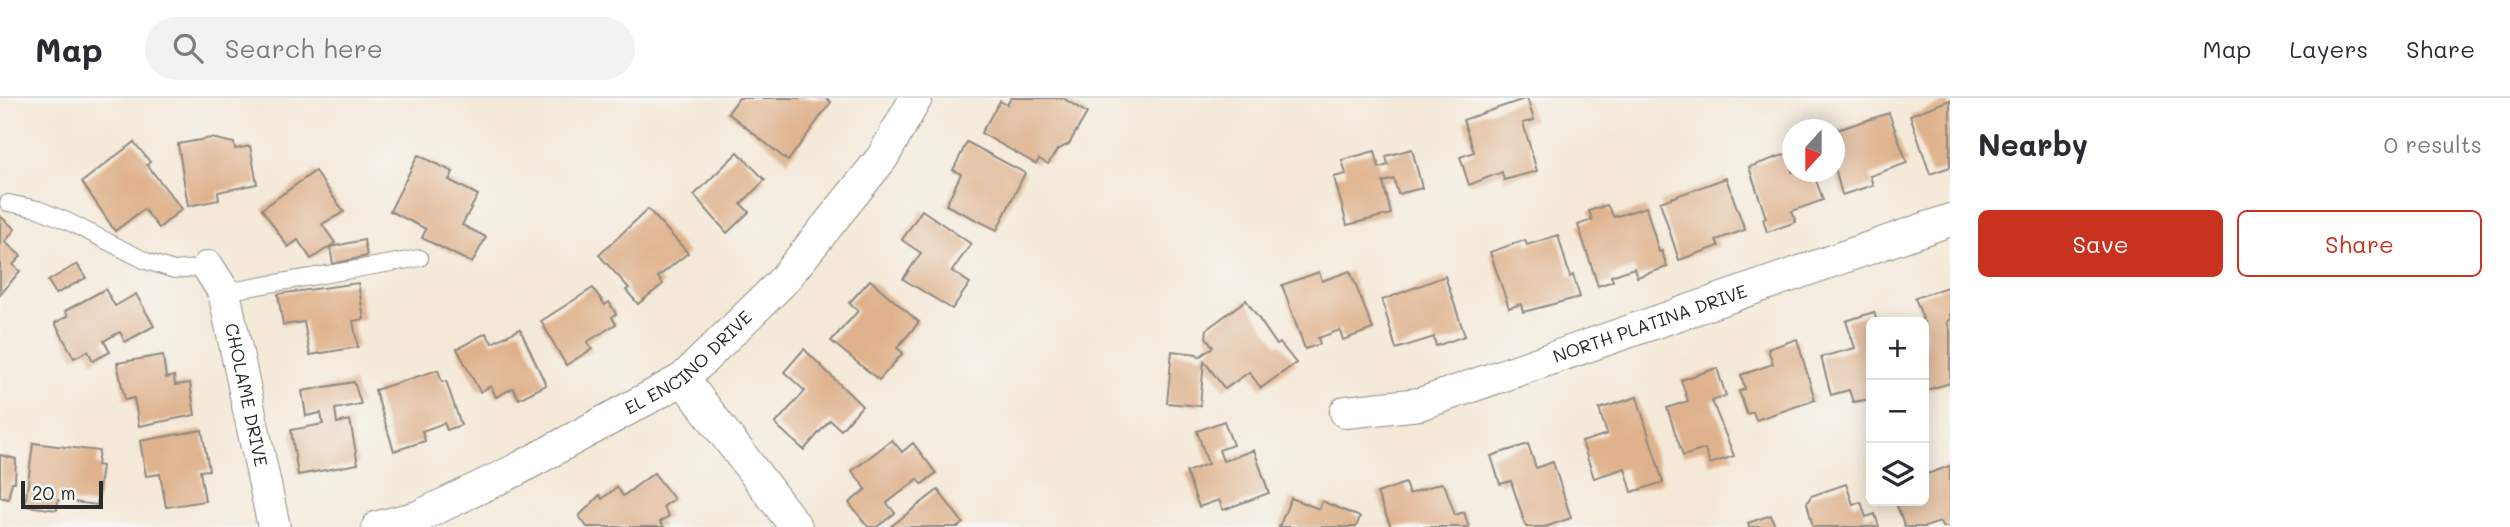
<!DOCTYPE html>
<html lang="en">
<head>
<meta charset="utf-8">
<style>
	:root { --surface:#fff; --page:#f2f2f3; --text:#2b2b33; --muted:#7c7c81; --line:#e1e1e2; --accent:#c8321e }
	body { margin:0; font-family:Mali,sans-serif; background:var(--page); color:var(--text) }
	.controls { position:absolute; right:21px; bottom:21px; display:grid; overflow:hidden; border-radius:10px; box-shadow:0 4px 18px #0003 }
	.controls button { width:63px; height:63px; display:grid; place-items:center; padding:0; border:0; border-bottom:2px solid var(--line); background:var(--surface); color:var(--text); font:35px sans-serif }
	.compass { position:absolute; left:1782px; top:21px; width:63px; height:63px; border-radius:50%; background:var(--surface); box-shadow:0 4px 18px #0003; rotate:201deg }
	.scale { position:absolute; left:21px; bottom:18px; width:82px; box-sizing:border-box; padding-left:7px; border:4px solid #2b2b2b; border-top:0; font-size:19px; line-height:24px; white-space:nowrap; color:#2b2b2b; -webkit-text-stroke:5px #f6f6f2; paint-order:stroke }
	.list { margin:0; padding:0; list-style:none }
	h2 { display:flex; justify-content:space-between; align-items:center; height:91px; margin:0; padding:0 28px; font-size:30px }
	h2 small { font-size:23px; font-weight:400; color:var(--muted) }
	.actions { display:flex; gap:14px; padding:21px 28px }
	.actions a { flex:1; padding:16px 0; border:2px solid var(--accent); border-radius:10px; text-align:center; font-size:24px; color:var(--accent) }
	.actions .main { background:var(--accent); color:#fff }
	.icon { flex:none; width:38px; height:38px; fill:none; stroke:currentColor; stroke-width:2; stroke-linecap:round; stroke-linejoin:round }
	.map { position:relative; flex:none; width:1950px; height:429px; overflow:hidden }
	header { display:flex; align-items:center; gap:42px; box-sizing:border-box; height:98px; padding:0 35px; background:var(--surface); border-bottom:2px solid var(--line) }
	header strong { font-size:33px }
	nav { display:flex; gap:38px; margin-inline-start:auto; font-size:24px }
	.search { width:490px; height:63px; background:var(--page); display:flex; align-items:center; gap:18px; box-sizing:border-box; padding:0 24px; border-radius:38px; color:var(--muted); font-size:26px }
	main { display:flex }
	aside { flex:1; background:var(--surface) }
	.map>svg:first-child { display:block }
</style>
</head>
<body>
<header>
<strong>Map</strong>
<div class="search"><svg class="icon" aria-label="search" viewBox="0 0 24 24"><circle cx="10" cy="10" r="6"/><path d="M15 15l6 6"/></svg>Search here</div>
<nav><a>Map</a><a>Layers</a><a>Share</a></nav>
</header>
<main>
<div class="map">
<svg width="1950" height="429" viewBox="0 0 1950 429">
	<rect width="100%" height="100%" fill="#f6f6f2"/>
	<filter id="ink" filterUnits="userSpaceOnUse"><feTurbulence type="fractalNoise" baseFrequency=".0143" numOctaves="2"/><feDisplacementMap in="SourceGraphic" scale="14" xChannelSelector="R" yChannelSelector="G"/><feConvolveMatrix kernelMatrix="1 2 1 2 8 2 1 2 1" color-interpolation-filters="sRGB"/></filter>
	<filter id="wash" filterUnits="userSpaceOnUse"><feTurbulence type="fractalNoise" baseFrequency=".00686" numOctaves="4" result="noise"/><feDisplacementMap in="SourceGraphic" scale="28" xChannelSelector="R" yChannelSelector="G"/><feGaussianBlur stdDeviation="1.57" result="paint"/><feColorMatrix in="noise" values="0 0 0 0 0 0 0 0 0 0 0 0 0 0 0 0 0 1.4 0 .05"/><feComposite in="paint" operator="in"/></filter>
	<g filter="url(#wash)">
		<rect width="100%" height="100%" fill="#f4e9d8"/>
		<g id="blocks">
			<g fill="#dfb28d">
				<polygon points="739,0 826,0 831,4 788,63 728,15"/>
				<polygon points="1011,0 1063,0 1087,15 1069,46 1057,52 1048,66 1039,61 1036,66 981,35 1000,3 1007,7"/>
				<polygon points="1527,0 1534,22 1523,25 1537,73 1504,82 1502,74 1469,87 1460,59 1474,54 1463,22"/>
				<polygon points="1950,2 1950,69 1930,76 1910,17"/>
				<polygon points="1889,15 1907,65 1870,78 1873,87 1842,97 1834,66 1834,33"/>
				<polygon points="211,40 234,45 235,51 250,48 257,86 218,94 219,102 188,108 178,46"/>
				<polygon points="134,44 150,64 147,67 182,111 159,130 144,111 115,133 82,84"/>
				<polygon points="967,44 1025,75 997,132 946,107 961,76 953,72"/>
				<polygon points="1412,51 1422,90 1398,96 1394,81 1383,84 1391,116 1347,127 1334,79 1346,76 1342,62 1375,53 1379,70 1388,67 1386,58"/>
				<polygon points="738,54 765,82 741,106 749,114 727,135 694,97"/>
				<polygon points="1792,54 1792,74 1813,74 1823,102 1792,113 1796,124 1767,134 1763,121 1766,120 1749,69"/>
				<polygon points="418,57 453,74 449,82 478,97 462,127 486,139 472,165 422,140 426,131 390,113"/>
				<polygon points="315,73 344,114 322,126 335,145 311,161 298,142 288,149 262,111"/>
				<polygon points="1726,80 1745,132 1716,142 1719,148 1679,162 1660,104"/>
				<polygon points="1607,107 1614,119 1646,109 1659,154 1662,153 1667,169 1637,179 1634,170 1611,178 1613,183 1598,188 1578,127 1592,122 1589,113"/>
				<polygon points="648,111 688,155 658,179 663,186 638,206 626,192 629,190 599,157"/>
				<polygon points="922,112 971,146 952,173 970,185 952,211 903,181 921,155 902,142"/>
				<polygon points="0,118 15,131 5,144 21,158 13,167 20,173 0,197"/>
				<polygon points="1558,137 1570,179 1573,177 1580,199 1523,214 1521,206 1509,210 1490,154 1525,142 1527,147"/>
				<polygon points="364,142 367,158 333,166 330,149"/>
				<polygon points="77,166 86,180 56,196 48,183"/>
				<polygon points="1350,173 1373,231 1343,242 1340,232 1318,240 1320,246 1305,251 1282,187 1319,174 1322,183"/>
				<polygon points="1445,178 1465,238 1436,248 1434,239 1396,251 1382,202"/>
				<polygon points="870,182 919,224 897,250 903,255 879,282 831,243 858,213 849,205"/>
				<polygon points="358,185 364,221 353,223 358,249 310,257 304,224 283,227 278,196"/>
				<polygon points="1950,188 1950,222 1947,224 1950,232 1950,285 1924,293 1924,224 1915,224 1923,221 1915,200"/>
				<polygon points="593,190 605,207 609,204 616,216 612,219 616,226 587,244 592,251 566,267 541,223"/>
				<polygon points="105,191 115,208 136,196 154,228 125,244 120,234 104,243 110,254 93,263 88,253 74,260 55,225 68,218 65,213"/>
				<polygon points="1246,202 1277,247 1280,245 1296,265 1261,290 1249,274 1225,291 1204,263 1200,308 1167,305 1172,253 1197,256 1199,259 1213,249 1206,239 1207,231"/>
				<polygon points="1874,214 1877,224 1871,224 1871,301 1853,304 1849,292 1831,297 1821,259 1855,250 1846,223"/>
				<polygon points="520,231 546,287 519,301 513,290 496,299 491,288 480,294 457,251 486,235 492,245"/>
				<polygon points="1797,241 1815,302 1756,322 1753,314 1747,316 1739,293 1745,291 1741,277 1773,266 1768,251"/>
				<polygon points="804,251 862,308 841,332 830,322 804,352 775,326 805,293 784,274"/>
				<polygon points="163,257 166,280 174,278 175,287 190,285 195,317 139,328 134,300 125,302 117,265"/>
				<polygon points="1717,270 1726,298 1712,303 1734,358 1710,366 1705,351 1683,358 1667,310 1688,303 1681,282"/>
				<polygon points="438,272 442,284 446,283 461,327 447,332 444,325 422,333 425,343 394,353 375,292"/>
				<polygon points="354,284 361,306 335,311 337,325 350,322 358,366 298,377 291,332 323,326 321,315 306,318 302,293"/>
				<polygon points="1637,299 1663,384 1632,394 1625,370 1594,380 1582,344 1607,336 1599,311"/>
				<polygon points="1224,323 1233,347 1219,352 1223,363 1254,352 1269,395 1223,412 1219,402 1199,409 1186,374 1208,366 1197,333"/>
				<polygon points="202,332 209,372 200,373 205,403 166,409 160,376 146,378 140,343"/>
				<polygon points="892,342 902,354 913,345 936,375 922,386 918,381 887,405 895,415 877,429 868,429 849,405 866,391 852,373"/>
				<polygon points="33,345 99,353 97,367 102,368 97,407 58,402 57,412 25,408"/>
				<polygon points="1528,346 1536,370 1553,364 1571,420 1545,429 1526,429 1511,383 1500,386 1491,358"/>
				<polygon points="0,357 16,361 15,384 12,384 8,401 0,399"/>
				<polygon points="1950,368 1950,429 1942,429 1940,424 1925,429 1905,429 1895,403 1924,403 1924,377"/>
				<polygon points="654,375 674,401 663,409 669,418 660,424 664,429 587,429 579,418 600,397 602,401 617,389 623,398"/>
				<polygon points="1405,385 1409,396 1441,385 1445,388 1455,417 1464,414 1469,429 1391,429 1377,395"/>
				<polygon points="1846,386 1853,406 1861,404 1866,419 1875,416 1879,429 1813,429 1807,405 1811,398"/>
				<polygon points="938,392 963,425 958,429 890,429"/>
				<polygon points="1291,400 1319,411 1322,403 1360,419 1356,429 1279,429"/>
				<polygon points="1771,417 1775,429 1749,429 1748,425"/>
			</g>
		</g>
	</g>
	<g filter="url(#ink)">
		<use href="#blocks" fill-opacity="0" stroke="#908a82" stroke-width="2"/>
		<g fill="none" stroke-linecap="round" stroke-linejoin="round">
			<defs>
				<g id="lane">
					<polyline points="8,105 38,111 67,123 146,163 174,172 208,169"/>
					<polyline points="224,194 420,160"/>
				</g>
				<g id="street">
					<path id="s1" d="M 208,169 L 224,194 L 274,429"/>
					<polyline points="683,281 796,429"/>
					<path id="s2" d="M 1346,314 L 1420,306 L 1950,122"/>
					<path id="s3" d="M 378,429 L 418,419 L 516,372 L 683,281 L 781,185 L 882,60 L 916,0"/>
				</g>
			</defs>
			<use href="#lane" stroke="#908a82" stroke-width="18"/>
			<use href="#street" stroke="#908a82" stroke-width="34"/>
			<use href="#lane" stroke="#fff" stroke-width="16"/>
			<use href="#street" stroke="#fff" stroke-width="32"/>
		</g>
	</g>
	<g text-anchor="middle" stroke-width="5" stroke-linejoin="round" paint-order="stroke">
		<g font-size="18" fill="#2b2b2b" stroke="#f6f6f2">
			<text dy="6" stroke="none"><textPath href="#s2" startOffset="318">NORTH PLATINA DRIVE</textPath></text>
			<text dy="6" stroke="none"><textPath href="#s3" startOffset="354">EL ENCINO DRIVE</textPath></text>
			<text dy="6" stroke="none"><textPath href="#s1" startOffset="135">CHOLAME DRIVE</textPath></text>
		</g>
	</g>
</svg>
<div class="controls">
<button>+</button>
<button>−</button>
<button><svg class="icon" aria-label="layers" viewBox="0 0 24 24"><path d="M12 4l9 5-9 5-9-5zM3 14l9 5 9-5"/></svg></button>
</div>
<svg class="compass" viewBox="-18 -18 36 36"><path d="M0-13l5 13h-10z" fill="#e53935"/><path d="M0 13l5-13h-10z" fill="#7c7c81"/></svg>
<div class="scale">20 m</div>
</div>
<aside>
<h2>Nearby<small>0 results</small></h2>
<ul class="list">
</ul>
<div class="actions"><a class="main">Save</a><a>Share</a></div>
</aside>
</main>
</body>
</html>
